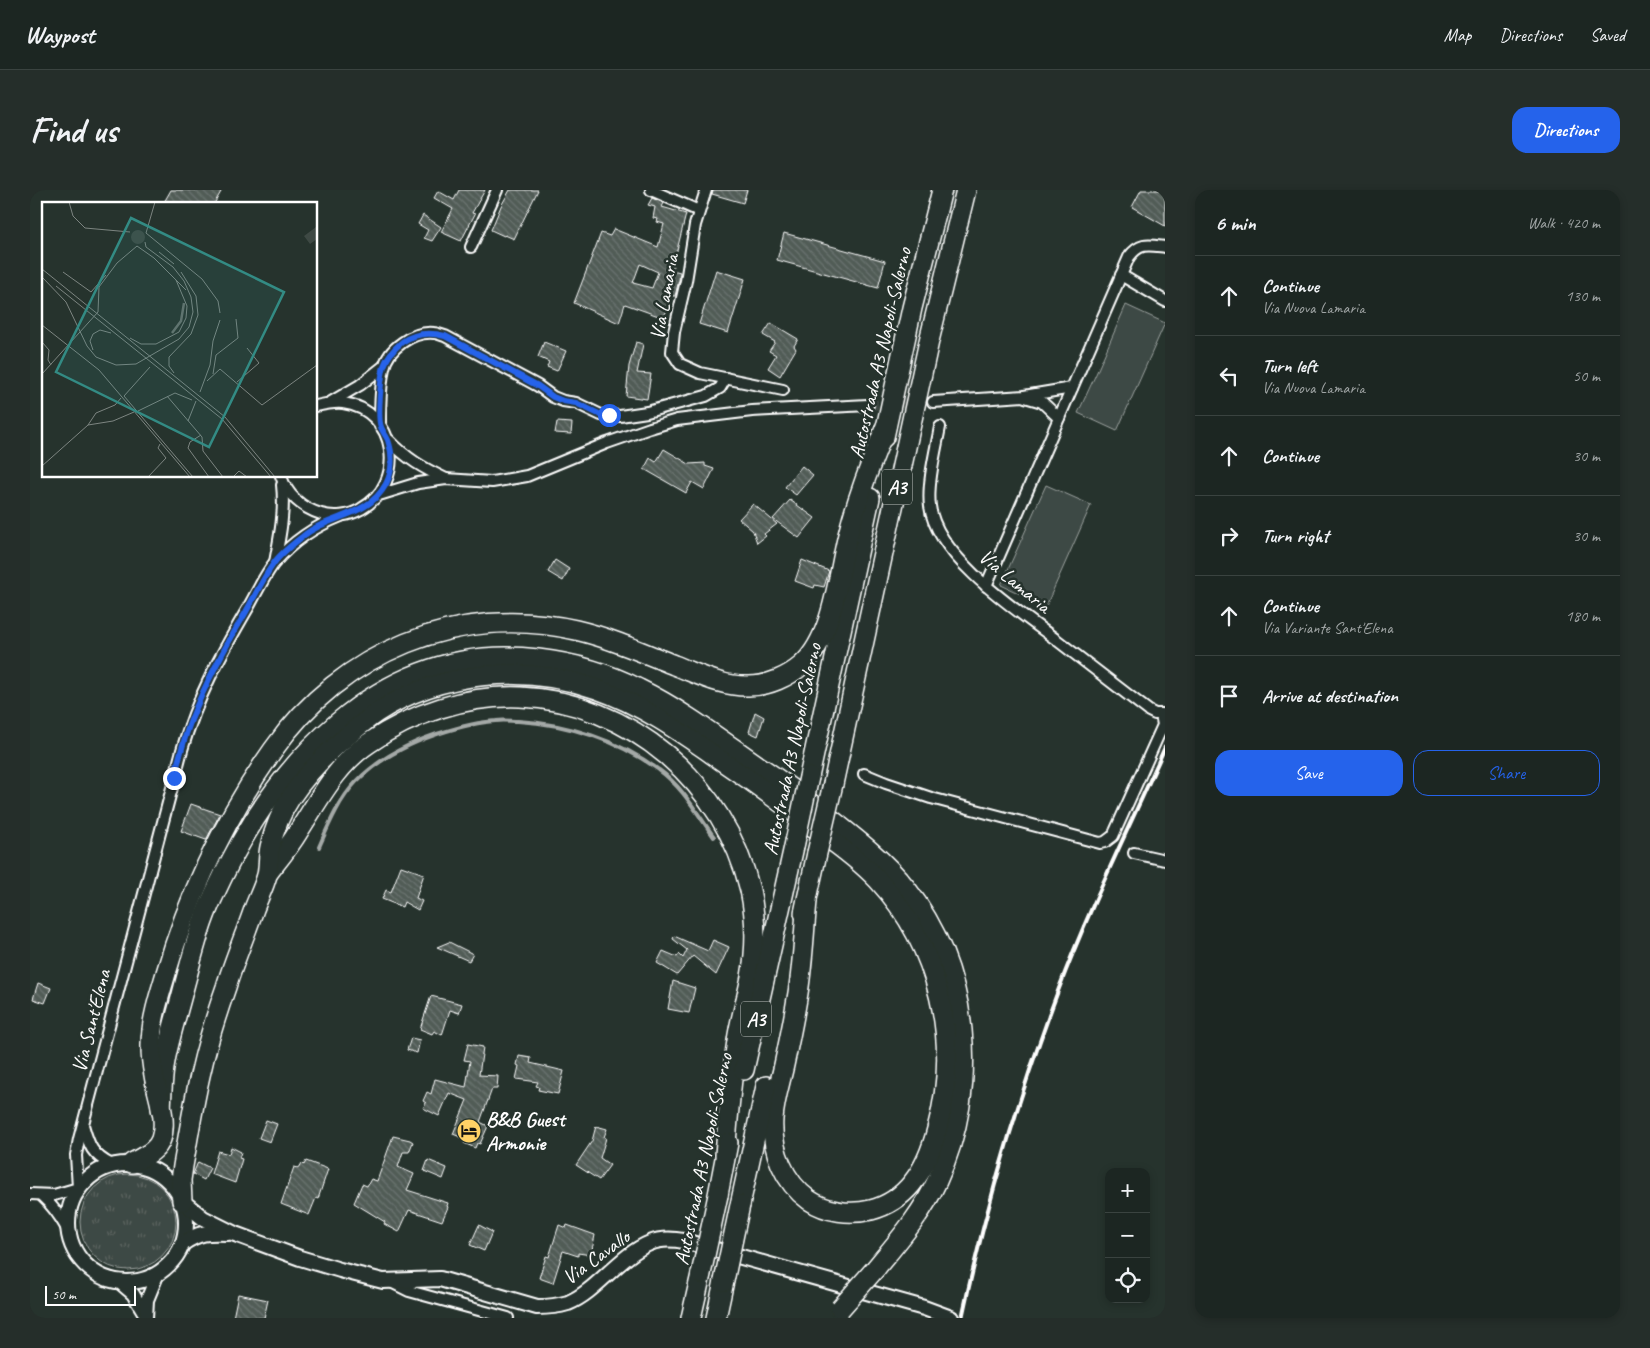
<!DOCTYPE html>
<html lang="en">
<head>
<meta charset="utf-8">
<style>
	:root { --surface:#1c2622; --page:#252e2a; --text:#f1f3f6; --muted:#a0a5a5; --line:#3a4340; --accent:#2563eb }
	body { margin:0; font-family:Caveat,sans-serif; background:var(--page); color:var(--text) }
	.controls { position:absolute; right:15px; bottom:15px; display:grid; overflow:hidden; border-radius:10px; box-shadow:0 2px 8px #0003 }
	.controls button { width:45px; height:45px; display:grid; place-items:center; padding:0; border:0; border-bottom:1px solid var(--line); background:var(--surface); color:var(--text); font:25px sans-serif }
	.scale { position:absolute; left:15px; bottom:12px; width:91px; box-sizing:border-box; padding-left:5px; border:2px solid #fff; border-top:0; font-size:14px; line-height:18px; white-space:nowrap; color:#fff; -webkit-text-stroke:4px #26332d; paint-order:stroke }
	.stop { position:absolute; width:15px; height:15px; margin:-11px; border:4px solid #2563eb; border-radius:50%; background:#fff }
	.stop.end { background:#2563eb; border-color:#fff; box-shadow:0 1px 5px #0008 }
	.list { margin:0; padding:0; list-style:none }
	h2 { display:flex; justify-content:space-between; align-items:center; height:65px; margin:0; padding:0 20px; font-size:21px }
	h2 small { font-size:16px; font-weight:400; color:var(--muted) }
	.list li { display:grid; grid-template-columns:32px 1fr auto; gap:15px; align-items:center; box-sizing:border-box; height:80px; padding:0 20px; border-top:1px solid var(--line) }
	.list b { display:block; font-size:19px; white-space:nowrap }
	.list p { margin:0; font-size:16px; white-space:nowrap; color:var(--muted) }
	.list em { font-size:16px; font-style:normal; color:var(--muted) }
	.actions { display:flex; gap:10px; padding:15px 20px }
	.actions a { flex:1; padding:11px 0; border:1px solid var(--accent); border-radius:15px; text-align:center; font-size:18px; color:var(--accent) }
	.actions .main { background:var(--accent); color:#fff }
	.icon { flex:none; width:28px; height:28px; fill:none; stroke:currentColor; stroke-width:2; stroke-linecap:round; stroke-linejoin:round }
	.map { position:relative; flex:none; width:1135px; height:1128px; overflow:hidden; border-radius:15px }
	header { display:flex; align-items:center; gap:30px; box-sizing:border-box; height:70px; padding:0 25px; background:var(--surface); border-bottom:1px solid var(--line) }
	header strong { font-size:24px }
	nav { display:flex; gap:28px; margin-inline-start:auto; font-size:18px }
	.intro { display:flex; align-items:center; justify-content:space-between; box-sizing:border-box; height:120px; padding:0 30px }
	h1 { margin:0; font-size:35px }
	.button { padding:12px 22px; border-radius:15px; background:var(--accent); color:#fff; font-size:18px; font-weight:700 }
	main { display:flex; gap:30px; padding:0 30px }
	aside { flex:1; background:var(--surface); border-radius:15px; box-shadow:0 2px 8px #0003 }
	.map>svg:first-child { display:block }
</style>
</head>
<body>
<header>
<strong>Waypost</strong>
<nav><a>Map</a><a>Directions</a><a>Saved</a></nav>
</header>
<div class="intro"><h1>Find us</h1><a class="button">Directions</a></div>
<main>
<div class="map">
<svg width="1135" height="1128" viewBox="0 0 1135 1128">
	<defs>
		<pattern id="grass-tufts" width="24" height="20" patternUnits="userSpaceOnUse" patternTransform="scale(1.25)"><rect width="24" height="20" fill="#3e4944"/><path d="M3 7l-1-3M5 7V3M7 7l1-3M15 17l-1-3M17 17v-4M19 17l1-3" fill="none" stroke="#5b6460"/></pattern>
		<pattern id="building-back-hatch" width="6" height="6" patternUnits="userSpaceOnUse" patternTransform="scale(1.25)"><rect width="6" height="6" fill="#515c57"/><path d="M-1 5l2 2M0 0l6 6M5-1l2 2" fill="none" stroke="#6b7470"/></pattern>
	</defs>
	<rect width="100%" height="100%" fill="#26332d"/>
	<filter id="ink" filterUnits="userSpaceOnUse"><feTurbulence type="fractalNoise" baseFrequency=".02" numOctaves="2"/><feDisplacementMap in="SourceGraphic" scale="10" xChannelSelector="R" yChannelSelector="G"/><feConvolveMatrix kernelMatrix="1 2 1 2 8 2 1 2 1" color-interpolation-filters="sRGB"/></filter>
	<g filter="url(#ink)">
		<circle fill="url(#grass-tufts)" stroke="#9ea4a2" cx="98" cy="1032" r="48"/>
		<g fill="#3e4944" stroke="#9ea4a2">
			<polygon points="1096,115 1135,133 1087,241 1048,223 1066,184"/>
			<polygon points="1016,295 1061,315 1016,416 971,395"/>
		</g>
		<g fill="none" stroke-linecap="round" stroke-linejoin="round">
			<path stroke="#a4a9a7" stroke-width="4" d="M 289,657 C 299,634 309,610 326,592 C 348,569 378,554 407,544 C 426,538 446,532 466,531 C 473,530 481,531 488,531 C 538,534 588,550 629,580 C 652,596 668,625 684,647"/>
		</g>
		<g fill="url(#building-back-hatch)" stroke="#fff" fill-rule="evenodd">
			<polygon points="141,0 192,0 184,14 133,14"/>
			<polygon points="429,0 455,0 442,23 445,24 431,51 411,42 423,19 404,8 408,1 424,10"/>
			<polygon points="480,0 508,0 484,49 475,45 474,46 461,40 471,16"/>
			<polygon points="683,0 717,0 713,13 682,4"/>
			<polygon points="1111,0 1135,0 1135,36 1102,17"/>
			<path d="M 622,8 L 634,13 L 632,17 L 656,24 L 642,80 L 650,82 L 649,90 L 645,106 L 641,106 L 634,128 L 595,114 L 589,133 L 544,113 L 571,43 L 580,46 L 584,39 L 628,57 L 634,34 L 627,32 L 628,29 L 623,28 L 625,17 L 618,15 ZM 610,74 L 628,82 L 622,98 L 603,93 Z"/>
			<polygon points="393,25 411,37 402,51 394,48 398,40 388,34"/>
			<polygon points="754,43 855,71 848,98 747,70"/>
			<polygon points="686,80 715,89 698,143 669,134"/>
			<polygon points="741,133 768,149 764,156 766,159 750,186 738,178 746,165 739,161 745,152 733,145"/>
			<polygon points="514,152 536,161 527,181 517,177 519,172 508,167"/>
			<polygon points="606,152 613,154 607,183 621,184 617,209 596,206 599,176"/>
			<polygon points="527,232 542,233 541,244 525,243"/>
			<polygon points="634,259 659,274 675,273 675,276 684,279 674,299 662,292 656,303 614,279 620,268 626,272"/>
			<polygon points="772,276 783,285 766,305 755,297"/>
			<polygon points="760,310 785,328 769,348 743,329"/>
			<polygon points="723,314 747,334 734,344 736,346 727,353 723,341 709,329"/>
			<polygon points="525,370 539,379 533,391 518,382"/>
			<polygon points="772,370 799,381 794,397 785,395 784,398 765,391"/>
			<polygon points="725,522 734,527 728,546 719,542"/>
			<polygon points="161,614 190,624 176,650 151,641"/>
			<polygon points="371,676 394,684 386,708 392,711 388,720 374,712 372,717 352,709 356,700 361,702"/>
			<polygon points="644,746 678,761 683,750 699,757 686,785 663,766 647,785 627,773 633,761 647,767 649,764 653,768 657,760 643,749"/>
			<polygon points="419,752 443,764 439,771 407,757"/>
			<polygon points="643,791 665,798 659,823 638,819"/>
			<polygon points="8,793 21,798 15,813 3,809"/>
			<polygon points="401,806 432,814 429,823 420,820 412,845 404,841 402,844 390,839"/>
			<polygon points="381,848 390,850 387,863 377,860"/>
			<polygon points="438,854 453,857 449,885 468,886 467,899 462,899 450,932 458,936 450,954 447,953 445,958 434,953 435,949 423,944 437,910 419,903 409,926 393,918 396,913 393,911 397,902 401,904 405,889 436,897 440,871 434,870"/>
			<polygon points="489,866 501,868 500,873 534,881 528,904 508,900 509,897 506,896 508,892 486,889 489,876 487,875"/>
			<polygon points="236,930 247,934 240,952 229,948"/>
			<polygon points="566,936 577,939 574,947 576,948 570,968 580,975 569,990 546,975 562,951"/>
			<polygon points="363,946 380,950 383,952 379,962 373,962 368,977 384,984 377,1000 418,1013 417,1016 418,1017 412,1031 379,1020 369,1042 354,1034 355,1032 324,1013 332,994 337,996 341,989 347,991"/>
			<polygon points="201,957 211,962 209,968 212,969 205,993 181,984 188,961 199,964"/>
			<polygon points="398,970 417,978 413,989 394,981"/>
			<polygon points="276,971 298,979 288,1009 286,1008 279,1025 251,1014 264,977 269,978 272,973 274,975"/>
			<polygon points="168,972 180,978 174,990 163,984"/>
			<polygon points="449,1035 462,1042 454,1061 440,1055"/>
			<polygon points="529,1035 536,1038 537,1035 565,1045 561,1065 548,1063 548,1066 533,1061 523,1093 509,1088 516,1066 519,1067"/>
			<polygon points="208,1104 238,1110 234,1128 203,1128"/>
		</g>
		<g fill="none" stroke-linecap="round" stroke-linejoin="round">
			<polyline stroke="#3c4742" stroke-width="10" stroke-dasharray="10 5" stroke-linecap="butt" points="838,215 903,212"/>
			<defs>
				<g id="minor">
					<polyline points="621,0 669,21"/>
					<polyline points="676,0 665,35 656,91 644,142 642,162 650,174 670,183 753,200"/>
					<polyline points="441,57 467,0"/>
					<polyline points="1091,85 1135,111"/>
					<polyline points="995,207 1012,212 1029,228"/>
					<polyline points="301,212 330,195 354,176"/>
					<polyline points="903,212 994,206 1042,198"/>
					<path d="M 350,236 C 350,217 350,197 354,178 C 358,158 383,141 404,143 C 407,143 411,145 415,146 L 508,196 L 523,207 L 533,211 L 546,213 L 571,225 L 590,226 L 617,222 L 676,206 L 690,198 L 696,188"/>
					<path d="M 910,237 C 906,259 897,294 900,316 C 906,367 989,422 1028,451 C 1059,475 1089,498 1119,521 L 1125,524 L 1131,524"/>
					<path d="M 359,250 C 377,269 393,278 416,289"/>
					<path d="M 251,286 C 257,305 272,318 291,324 C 304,328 319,326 331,319 C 378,293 367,220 313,213 C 304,212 295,214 286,216"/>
					<polyline points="349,305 388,293 416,289 462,292 497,286 577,253 620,238 647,230 722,221 838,215"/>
					<path d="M 245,372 C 250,346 255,321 252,295"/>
					<path d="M 956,396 L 1099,67 C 1110,52 1119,55 1135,57"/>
					<polyline points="834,584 856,593 901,608 1070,653 1075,652 1083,646 1133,535 1131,524"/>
					<polyline points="1104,663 1135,670"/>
					<path d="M 53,935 C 59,956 62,965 82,975"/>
					<path d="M 0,1004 L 24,1005 L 48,998 L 46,965 L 49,949 L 152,560 C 167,507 190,466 218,418 C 226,404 235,384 245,372 C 263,351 286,336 311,326"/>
					<path d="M 11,1005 C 22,1015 30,1026 37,1039"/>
					<polyline points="361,1092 379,1101 478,1128"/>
				</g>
				<g id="tertiary">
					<polyline points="89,1092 103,1104 115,1124"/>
					<polyline points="116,1128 117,1110 128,1083"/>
				</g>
				<g id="secondary">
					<circle cx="97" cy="1033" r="59"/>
					<path d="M 152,1011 L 173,1028 L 205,1044 L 270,1068 L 310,1080 L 353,1091 L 410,1089 L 507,1117 C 517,1117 528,1116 538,1113 C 566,1102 590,1065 620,1053 C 631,1048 643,1049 654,1051 L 894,1118 L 921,1128"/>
					<path d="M 152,1054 C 169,1042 178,1042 198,1043"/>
				</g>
				<g id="motorway">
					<polyline points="854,247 882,118 912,0"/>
					<polyline points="779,587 840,308"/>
					<polyline points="803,594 899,151 936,0"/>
					<path d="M 238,683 C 248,670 259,657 268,642 C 289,610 306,575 339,553 C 382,523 437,505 490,507 C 600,511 695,594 720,700 C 726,728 726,760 721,787 C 717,809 710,829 707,851 C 701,889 698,927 695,965"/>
					<polyline points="774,723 787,663"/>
					<polyline points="714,880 765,652"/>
					<path d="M 131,919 C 132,902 132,884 136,866 C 141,842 149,817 155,793 C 163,764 170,734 183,707 C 242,577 350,450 508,469 C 542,473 578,483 609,499 C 652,520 691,550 730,577 C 753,592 775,609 797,626 C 825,648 854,670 876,698 C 940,780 951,897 907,991 C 892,1024 868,1051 846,1078"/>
					<path d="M 102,973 C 112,967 127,962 131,949 C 138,929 127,905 124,885 C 121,870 120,855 122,840 C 124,820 131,801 136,783 C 159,704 196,627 243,560 C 311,462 429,413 546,440 C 580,448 612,462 644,475 C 668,484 692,497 719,496 C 738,496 758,487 772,475 C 805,445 808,381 819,341 C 828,305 842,271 856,236"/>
					<polyline points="688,1005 698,953"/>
					<path d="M 152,1011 L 151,990 L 153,976 C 159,943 164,909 172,877 C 178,850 187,823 196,797 C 204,771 215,745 224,719 C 228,708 234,697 237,685 C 239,676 238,666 240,657 C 244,640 251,622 261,607 C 275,586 292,568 310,552 C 322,542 333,532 346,523 C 411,480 495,474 567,499 C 622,518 669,556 717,588 C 742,606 767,624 791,643 C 811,657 831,672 848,690 C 909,756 931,852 907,939 C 898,975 880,1010 841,1020 C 820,1025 797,1022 779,1010 C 754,992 741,960 743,929 C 744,911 750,893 754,875 C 759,852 764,827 768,803 C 773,773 774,742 777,711"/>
					<polyline points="710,1015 736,896"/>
					<polyline points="661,1128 671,1084"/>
					<polyline points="686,1128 694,1091"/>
				</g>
			</defs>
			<use href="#minor" stroke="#fff" stroke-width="14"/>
			<use href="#tertiary" stroke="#fff" stroke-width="16"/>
			<use href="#secondary" stroke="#fff" stroke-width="18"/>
			<use href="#motorway" stroke="#fff" stroke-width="22"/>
			<use href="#minor" stroke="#26332d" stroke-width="10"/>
			<use href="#tertiary" stroke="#26332d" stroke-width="12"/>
			<use href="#secondary" stroke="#26332d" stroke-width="14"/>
			<use href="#motorway" stroke="#26332d" stroke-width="19"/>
			<path stroke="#fff" stroke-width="4" d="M 932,1128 C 956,1016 988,908 1028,801 C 1059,718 1099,638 1135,557"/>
			<defs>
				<g id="motorway-bridge">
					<polyline points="765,652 779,587"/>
					<polyline points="787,663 803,594"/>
					<polyline points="671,1084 688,1005"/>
					<polyline points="694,1091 710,1015"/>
					<polyline points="810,1119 846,1078"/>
				</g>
			</defs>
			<use href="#motorway-bridge" stroke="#fff" stroke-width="22" stroke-linecap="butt"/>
			<use href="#motorway-bridge" stroke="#26332d" stroke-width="19"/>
		</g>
	</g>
	<g fill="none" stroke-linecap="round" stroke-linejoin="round" filter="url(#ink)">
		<path stroke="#2563eb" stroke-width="6" d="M 144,588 C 149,569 154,548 161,530 C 176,492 195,457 216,422 C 225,406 233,388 244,373 C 251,363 263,354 272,347 C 299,324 338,328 356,294 C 363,281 363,264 358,250 C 356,245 352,241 351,237 C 347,227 351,186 354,176 C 357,167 365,158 372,152 C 385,143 400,142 415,146 L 508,196 L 523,207 L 533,211 L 546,213 L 571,225 L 579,225"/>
	</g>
	<defs>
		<symbol id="hotel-disc" viewBox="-11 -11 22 22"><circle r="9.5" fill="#ffd166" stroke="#26332d"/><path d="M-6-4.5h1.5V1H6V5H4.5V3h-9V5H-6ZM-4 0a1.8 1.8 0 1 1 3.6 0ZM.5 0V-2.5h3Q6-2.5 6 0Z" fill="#111"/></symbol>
	</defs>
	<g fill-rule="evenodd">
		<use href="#hotel-disc" x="425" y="927" width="28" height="28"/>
	</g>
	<g text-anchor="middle" stroke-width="5" stroke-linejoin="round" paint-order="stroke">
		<g fill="#26332d" stroke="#bec2c0" stroke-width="1">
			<rect x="852" y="279.5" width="30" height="35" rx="4"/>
			<rect x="711" y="811.5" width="30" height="35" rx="4"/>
		</g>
		<g font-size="20" font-weight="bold" fill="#fff">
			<text x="867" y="304">A3</text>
			<text x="726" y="836">A3</text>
		</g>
		<g font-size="21" fill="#fff" stroke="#26332d">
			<text transform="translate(634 107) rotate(-80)" y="7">Via Lamaria</text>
			<text transform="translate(850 163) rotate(-77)" y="7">Autostrada A3 Napoli-Salerno</text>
			<text transform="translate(985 391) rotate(40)" y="7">Via Lamaria</text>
			<text transform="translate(762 559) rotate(-78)" y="7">Autostrada A3 Napoli-Salerno</text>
			<text transform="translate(61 831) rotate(-76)" y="7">Via Sant'Elena</text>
			<text transform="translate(673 969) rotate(-78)" y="7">Autostrada A3 Napoli-Salerno</text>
			<text transform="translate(566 1067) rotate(-36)" y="7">Via Cavallo</text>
		</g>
		<g font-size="21" font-weight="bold" fill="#fff" stroke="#26332d" text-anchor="start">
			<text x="456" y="936">B&amp;B Guest<tspan x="456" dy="24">Armonie</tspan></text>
		</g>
	</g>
	<g transform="translate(12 12)">
		<rect width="275" height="275" fill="#26332d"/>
		<path d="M89 35a7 7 0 1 1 14 0a7 7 0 1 1-14 0Z" fill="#3e4944"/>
		<path d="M 274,25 L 275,37 L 268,42 L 262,34 Z" fill="#3e4944"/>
		<path fill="none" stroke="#67706c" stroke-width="2.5" d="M 130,131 L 139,119 L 142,101"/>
		<path fill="none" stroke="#7d8581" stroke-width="1" d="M 27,0 L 31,14 L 43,26 L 88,30M 113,0 L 104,31 L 160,77 L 176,99 L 178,111M 95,44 L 112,56 L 144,88M 117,50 L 132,62M 0,67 L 183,215 L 233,275M 21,70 L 49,90 L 64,73M 0,75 L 24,100 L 45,144 L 54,155 L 74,163 L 94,162 L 137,137 L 147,125 L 151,110 L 149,95 L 142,79 L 131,65 L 104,45 L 103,40M 14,84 L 180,217 L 229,275M 0,123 L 57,168 L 148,275M 88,136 L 99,142 L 114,142 L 137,130 L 144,116 L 145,104 L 134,78M 0,140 L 7,148 L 6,158 L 9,163M 51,148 L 48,139 L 51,132 L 58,128 L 69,131M 108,165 L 82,194 L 151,275M 132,171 L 127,164 L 127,155 L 149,132 L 156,113 L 154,94 L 139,70M 0,172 L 56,110 L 57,85 L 75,61 L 95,44M 171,172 L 174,153 L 196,136 L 194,117M 165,179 L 178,167 L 220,203 L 275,163M 195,180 L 217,161 L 205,146M 158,190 L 168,163 L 171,139 L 178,118M 125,194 L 160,235 L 161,249 L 181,275M 96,209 L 133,191 L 150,198M 146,219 L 154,199M 46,223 L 54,211 L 73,203 L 79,196M 159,233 L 148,240 L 146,246 L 167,275M 0,264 L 46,223 L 71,219 L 92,210M 106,275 L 124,256 L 116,246 L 118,242M 191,275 L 197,269 L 205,275"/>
		<path fill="#338b84" fill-opacity="0.15" stroke="#338b84" stroke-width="2.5" d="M 89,16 L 242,90 L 167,245 L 14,170 Z"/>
		<rect width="275" height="275" fill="none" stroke="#fff" stroke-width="2.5"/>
	</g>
</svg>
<div class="controls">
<button>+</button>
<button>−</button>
<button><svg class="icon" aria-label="locate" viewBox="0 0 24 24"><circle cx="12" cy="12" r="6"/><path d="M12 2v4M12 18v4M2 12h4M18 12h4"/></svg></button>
</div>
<div class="scale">50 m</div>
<div class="stop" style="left:579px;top:225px"></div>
<div class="stop end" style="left:144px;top:588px"></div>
</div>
<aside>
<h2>6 min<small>Walk · 420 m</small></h2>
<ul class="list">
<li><svg class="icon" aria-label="ahead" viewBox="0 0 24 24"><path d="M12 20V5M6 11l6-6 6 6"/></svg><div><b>Continue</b><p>Via Nuova Lamaria</p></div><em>130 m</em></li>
<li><svg class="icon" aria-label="left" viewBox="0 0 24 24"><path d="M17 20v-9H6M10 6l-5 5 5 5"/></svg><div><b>Turn left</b><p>Via Nuova Lamaria</p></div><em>50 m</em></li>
<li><svg class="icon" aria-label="ahead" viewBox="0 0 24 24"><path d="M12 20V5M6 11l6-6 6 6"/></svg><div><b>Continue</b></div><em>30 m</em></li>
<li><svg class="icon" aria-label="right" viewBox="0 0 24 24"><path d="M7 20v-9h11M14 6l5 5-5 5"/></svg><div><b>Turn right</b></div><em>30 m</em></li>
<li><svg class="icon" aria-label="ahead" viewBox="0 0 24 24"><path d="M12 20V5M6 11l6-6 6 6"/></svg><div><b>Continue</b><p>Via Variante Sant'Elena</p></div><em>180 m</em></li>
<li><svg class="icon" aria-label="arrive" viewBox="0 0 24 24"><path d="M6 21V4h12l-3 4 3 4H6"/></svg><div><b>Arrive at destination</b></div></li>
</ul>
<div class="actions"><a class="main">Save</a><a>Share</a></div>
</aside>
</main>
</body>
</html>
